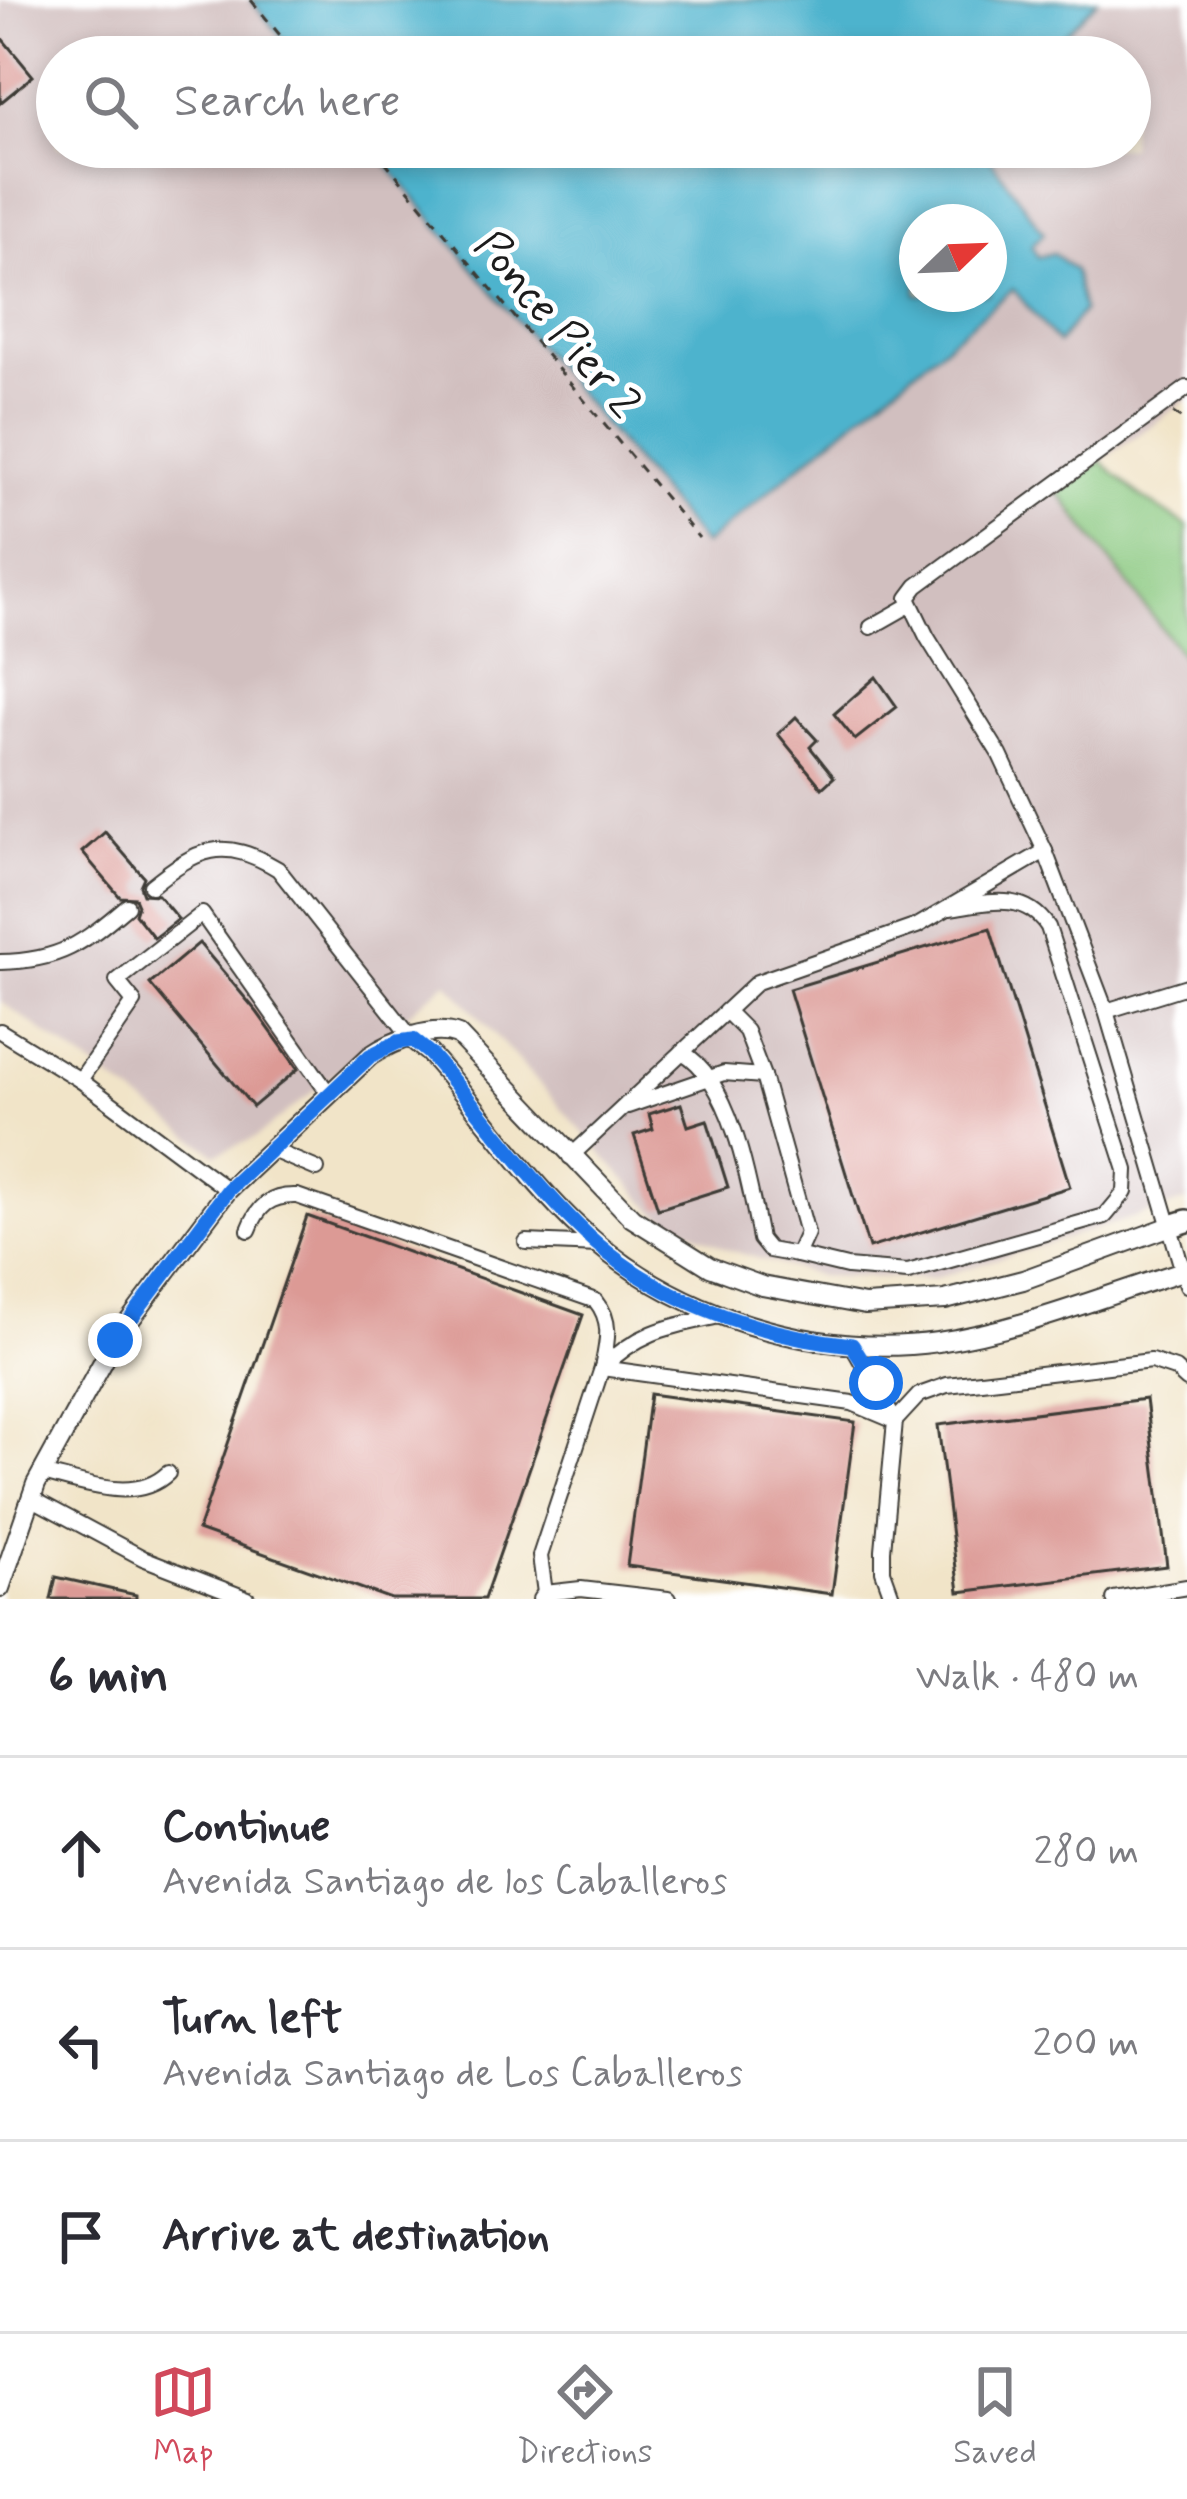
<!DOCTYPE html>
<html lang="en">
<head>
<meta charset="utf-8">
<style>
	:root { --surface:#fff; --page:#f2f2f3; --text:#2b2b33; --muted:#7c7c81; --line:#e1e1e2; --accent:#d1495b }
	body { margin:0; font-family:Mynerve,sans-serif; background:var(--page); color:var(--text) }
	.compass { position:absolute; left:899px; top:204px; width:108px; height:108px; border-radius:50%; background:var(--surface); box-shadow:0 6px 18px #0003; rotate:67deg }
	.stop { position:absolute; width:36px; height:36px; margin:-27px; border:9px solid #1a73e8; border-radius:50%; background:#fff }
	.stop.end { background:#1a73e8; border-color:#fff; box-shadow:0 3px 12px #0008 }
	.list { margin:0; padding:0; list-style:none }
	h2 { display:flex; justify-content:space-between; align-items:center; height:156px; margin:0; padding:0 48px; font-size:51px }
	h2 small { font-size:39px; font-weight:400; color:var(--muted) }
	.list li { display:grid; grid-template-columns:78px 1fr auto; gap:36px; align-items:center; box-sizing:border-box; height:192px; padding:0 48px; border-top:3px solid var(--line) }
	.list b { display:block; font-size:45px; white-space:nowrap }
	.list p { margin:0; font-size:39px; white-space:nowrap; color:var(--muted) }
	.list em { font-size:39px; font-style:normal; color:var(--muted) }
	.icon { flex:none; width:66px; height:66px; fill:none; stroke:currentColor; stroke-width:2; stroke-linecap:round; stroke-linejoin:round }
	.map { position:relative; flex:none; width:1187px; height:1599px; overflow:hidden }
	.search { position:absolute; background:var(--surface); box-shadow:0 6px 18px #0003; left:36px; right:36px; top:36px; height:132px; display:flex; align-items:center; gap:30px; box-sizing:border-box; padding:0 42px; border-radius:66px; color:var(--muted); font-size:45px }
	.sheet { height:732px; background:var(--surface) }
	nav { display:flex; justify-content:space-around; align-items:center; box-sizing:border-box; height:168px; border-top:3px solid var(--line); background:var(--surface); font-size:33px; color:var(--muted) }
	nav a { display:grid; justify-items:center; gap:6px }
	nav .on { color:var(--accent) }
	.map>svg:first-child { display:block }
</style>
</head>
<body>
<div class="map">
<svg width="1187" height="1599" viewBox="0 0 1187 1599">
	<rect width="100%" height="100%" fill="#fff"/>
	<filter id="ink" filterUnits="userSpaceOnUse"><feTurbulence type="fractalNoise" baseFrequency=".00833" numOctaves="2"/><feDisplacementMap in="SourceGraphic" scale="24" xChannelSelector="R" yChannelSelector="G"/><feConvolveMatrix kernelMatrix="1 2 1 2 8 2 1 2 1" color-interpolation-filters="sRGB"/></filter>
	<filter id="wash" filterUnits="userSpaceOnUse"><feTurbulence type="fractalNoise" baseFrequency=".004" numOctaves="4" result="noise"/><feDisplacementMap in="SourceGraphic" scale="48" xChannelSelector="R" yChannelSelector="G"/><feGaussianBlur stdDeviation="2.7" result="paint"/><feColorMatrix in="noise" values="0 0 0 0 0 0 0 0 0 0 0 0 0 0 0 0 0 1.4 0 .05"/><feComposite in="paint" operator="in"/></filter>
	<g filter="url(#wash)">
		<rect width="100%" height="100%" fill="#f1e4c8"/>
		<polygon fill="#d1bfbf" points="0,0 251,0 298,57 57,57 57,147 373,147 705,545 1013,289 1058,343 1054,253 1038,257 1030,246 982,147 1130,147 1130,57 1036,57 1054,45 1098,0 1187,0 1187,400 1058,492 1187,662 1187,1201 932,1279 819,1276 726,1249 655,1212 447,982 257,1137 216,1154 0,1001"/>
		<polygon fill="#88c77e" stroke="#52724d" stroke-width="3" points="1101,461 1140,496 1187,526 1187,662 1058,492"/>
		<g fill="#4eb3cd" stroke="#356874" stroke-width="3" fill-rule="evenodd">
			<polygon points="251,0 1098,0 1054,45 1036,57 298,57"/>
			<path d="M 372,147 L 982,147 L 1044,233 L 1031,246 L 1038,257 L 1053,253 L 1074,270 L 1083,311 L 1058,343 L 1013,289 L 704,545 ZM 917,222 L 989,222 L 989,294 L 917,294 Z"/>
		</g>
		<g id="blocks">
			<g fill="#dc9a95">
				<polygon points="0,36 33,76 0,103"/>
				<polygon points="876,677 897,707 855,740 834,714"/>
				<polygon points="796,717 817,740 810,747 834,777 822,788 778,734"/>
				<polygon points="105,832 144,877 140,886 143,894 158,895 178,919 154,938 135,914 138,905 135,898 120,897 82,852"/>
				<polygon points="990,928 1070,1187 869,1248 789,989"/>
				<polygon points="199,943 257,1012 298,1069 253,1107 150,984"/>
				<polygon points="681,1104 688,1126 707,1120 728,1187 658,1209 634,1135 653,1129 649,1114"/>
				<polygon points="307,1216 583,1315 484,1599 391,1599 198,1530"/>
				<polygon points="650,1394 855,1422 832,1594 627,1566"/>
				<polygon points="1146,1399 1167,1566 959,1592 938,1425"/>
				<polygon points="56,1577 136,1595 136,1599 51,1599"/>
			</g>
		</g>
	</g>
	<g filter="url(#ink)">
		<use href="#blocks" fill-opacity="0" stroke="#3c3a36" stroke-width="3"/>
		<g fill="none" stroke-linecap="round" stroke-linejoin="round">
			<defs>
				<g id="minor">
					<polyline points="1187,388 917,586 908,598 927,637 1000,755 1045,851 1106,1011 1187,1285"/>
					<polyline points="871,627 908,606"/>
					<path d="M 151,886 C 198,848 223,836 278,869 L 413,1040"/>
					<path d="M 0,962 C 61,961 83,943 127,906"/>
					<path d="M 726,1011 L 746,1031 L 763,1076 L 807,1233 L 797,1255 L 847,1267 L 908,1272 L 1105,1216 L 1125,1192 L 1126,1170 L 1048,927 C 1024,890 986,903 950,908"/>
					<polyline points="1106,1011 1187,986"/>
					<polyline points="0,1031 80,1080 228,1190"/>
					<path d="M 682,1052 C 732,1080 750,1186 760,1239 L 769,1250 L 797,1255"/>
					<polyline points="80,1080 134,1002 117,981 202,914 329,1094"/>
					<polyline points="628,1106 724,1073 763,1076"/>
					<polyline points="272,1150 317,1169"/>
					<polyline points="570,1157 757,982 917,926 1045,851"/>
					<path d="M 249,1230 C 258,1206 270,1195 297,1196 L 596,1301 C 613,1322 607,1343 602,1368 L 540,1556 L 545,1593"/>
					<polyline points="526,1242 599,1245"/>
					<polyline points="852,1345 895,1421 883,1550 883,1571 893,1599"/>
					<polyline points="602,1368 852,1403 895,1421 919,1395 947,1385 1151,1361 1175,1369 1187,1380"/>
					<path d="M 602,1368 C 641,1330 668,1327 720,1316"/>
					<path d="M 42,1473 C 81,1482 135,1505 168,1473"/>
					<polyline points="31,1498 143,1558 248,1599"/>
					<polyline points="540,1599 545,1593 581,1589 668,1599"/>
					<polyline points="1114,1599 1187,1587"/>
				</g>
				<g id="major">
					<path d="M 413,1040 L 429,1053 C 481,1111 527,1180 584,1232 C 676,1316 815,1359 938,1342 C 1021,1330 1103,1296 1183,1271"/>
					<path d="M 0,1588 L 36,1484 L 115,1340 L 228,1190 L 370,1056 C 392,1041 432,1025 458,1035 L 632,1218 L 710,1267 L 762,1286 L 865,1305 L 945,1300 L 1023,1280 L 1171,1226"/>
				</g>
				<g id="highway">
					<polyline points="1171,1226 1187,1221"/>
					<polyline points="1183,1271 1187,1270"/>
				</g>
			</defs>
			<use href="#minor" stroke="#3c3a36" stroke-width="18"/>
			<use href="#major" stroke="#3c3a36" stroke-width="22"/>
			<use href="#highway" stroke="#3c3a36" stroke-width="26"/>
			<g stroke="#3c3a36" stroke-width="3" stroke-dasharray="9 9" stroke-linecap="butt">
				<polyline points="251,0 298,57"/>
				<polyline points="373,147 699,538"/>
				<polyline points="1173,413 1187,422"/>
			</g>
			<use href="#minor" stroke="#fff" stroke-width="14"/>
			<use href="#major" stroke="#fff" stroke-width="18"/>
			<use href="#highway" stroke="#fff" stroke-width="21"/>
		</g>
	</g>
	<g fill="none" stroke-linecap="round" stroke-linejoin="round" filter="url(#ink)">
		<path stroke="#1a73e8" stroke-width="15" d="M 115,1340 L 228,1190 L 370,1056 L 398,1042 L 413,1040 L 429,1053 C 480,1110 525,1174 579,1227 C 649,1298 755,1335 852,1345 L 876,1383"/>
	</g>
	<g text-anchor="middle" stroke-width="10" stroke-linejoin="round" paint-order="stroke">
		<g font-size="45" fill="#1c1c1c" stroke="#fff">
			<text transform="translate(559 323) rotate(50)" y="16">Ponce Pier 2</text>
		</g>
	</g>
</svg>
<svg class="compass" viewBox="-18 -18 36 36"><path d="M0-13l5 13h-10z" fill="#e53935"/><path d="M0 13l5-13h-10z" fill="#7c7c81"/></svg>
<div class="stop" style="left:876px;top:1383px"></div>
<div class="stop end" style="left:115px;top:1340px"></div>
<div class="search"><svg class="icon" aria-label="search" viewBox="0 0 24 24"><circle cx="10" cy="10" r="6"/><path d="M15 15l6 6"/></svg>Search here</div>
</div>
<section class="sheet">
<h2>6 min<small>Walk · 480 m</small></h2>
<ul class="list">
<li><svg class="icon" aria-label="ahead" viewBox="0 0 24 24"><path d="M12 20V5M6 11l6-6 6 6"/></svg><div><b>Continue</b><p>Avenida Santiago de los Caballeros</p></div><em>280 m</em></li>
<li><svg class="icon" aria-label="left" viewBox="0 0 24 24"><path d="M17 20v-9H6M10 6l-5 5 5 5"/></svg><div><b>Turn left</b><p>Avenida Santiago de Los Caballeros</p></div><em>200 m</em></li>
<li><svg class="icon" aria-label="arrive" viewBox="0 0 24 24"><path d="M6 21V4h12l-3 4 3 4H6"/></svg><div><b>Arrive at destination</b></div></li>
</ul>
</section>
<nav>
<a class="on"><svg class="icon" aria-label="map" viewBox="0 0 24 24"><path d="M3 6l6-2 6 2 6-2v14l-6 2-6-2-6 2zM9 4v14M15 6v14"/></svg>Map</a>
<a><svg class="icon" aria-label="directions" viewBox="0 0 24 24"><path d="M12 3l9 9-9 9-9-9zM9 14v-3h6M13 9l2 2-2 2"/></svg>Directions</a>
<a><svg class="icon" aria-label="saved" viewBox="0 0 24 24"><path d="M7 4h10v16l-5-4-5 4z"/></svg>Saved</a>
</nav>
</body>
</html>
